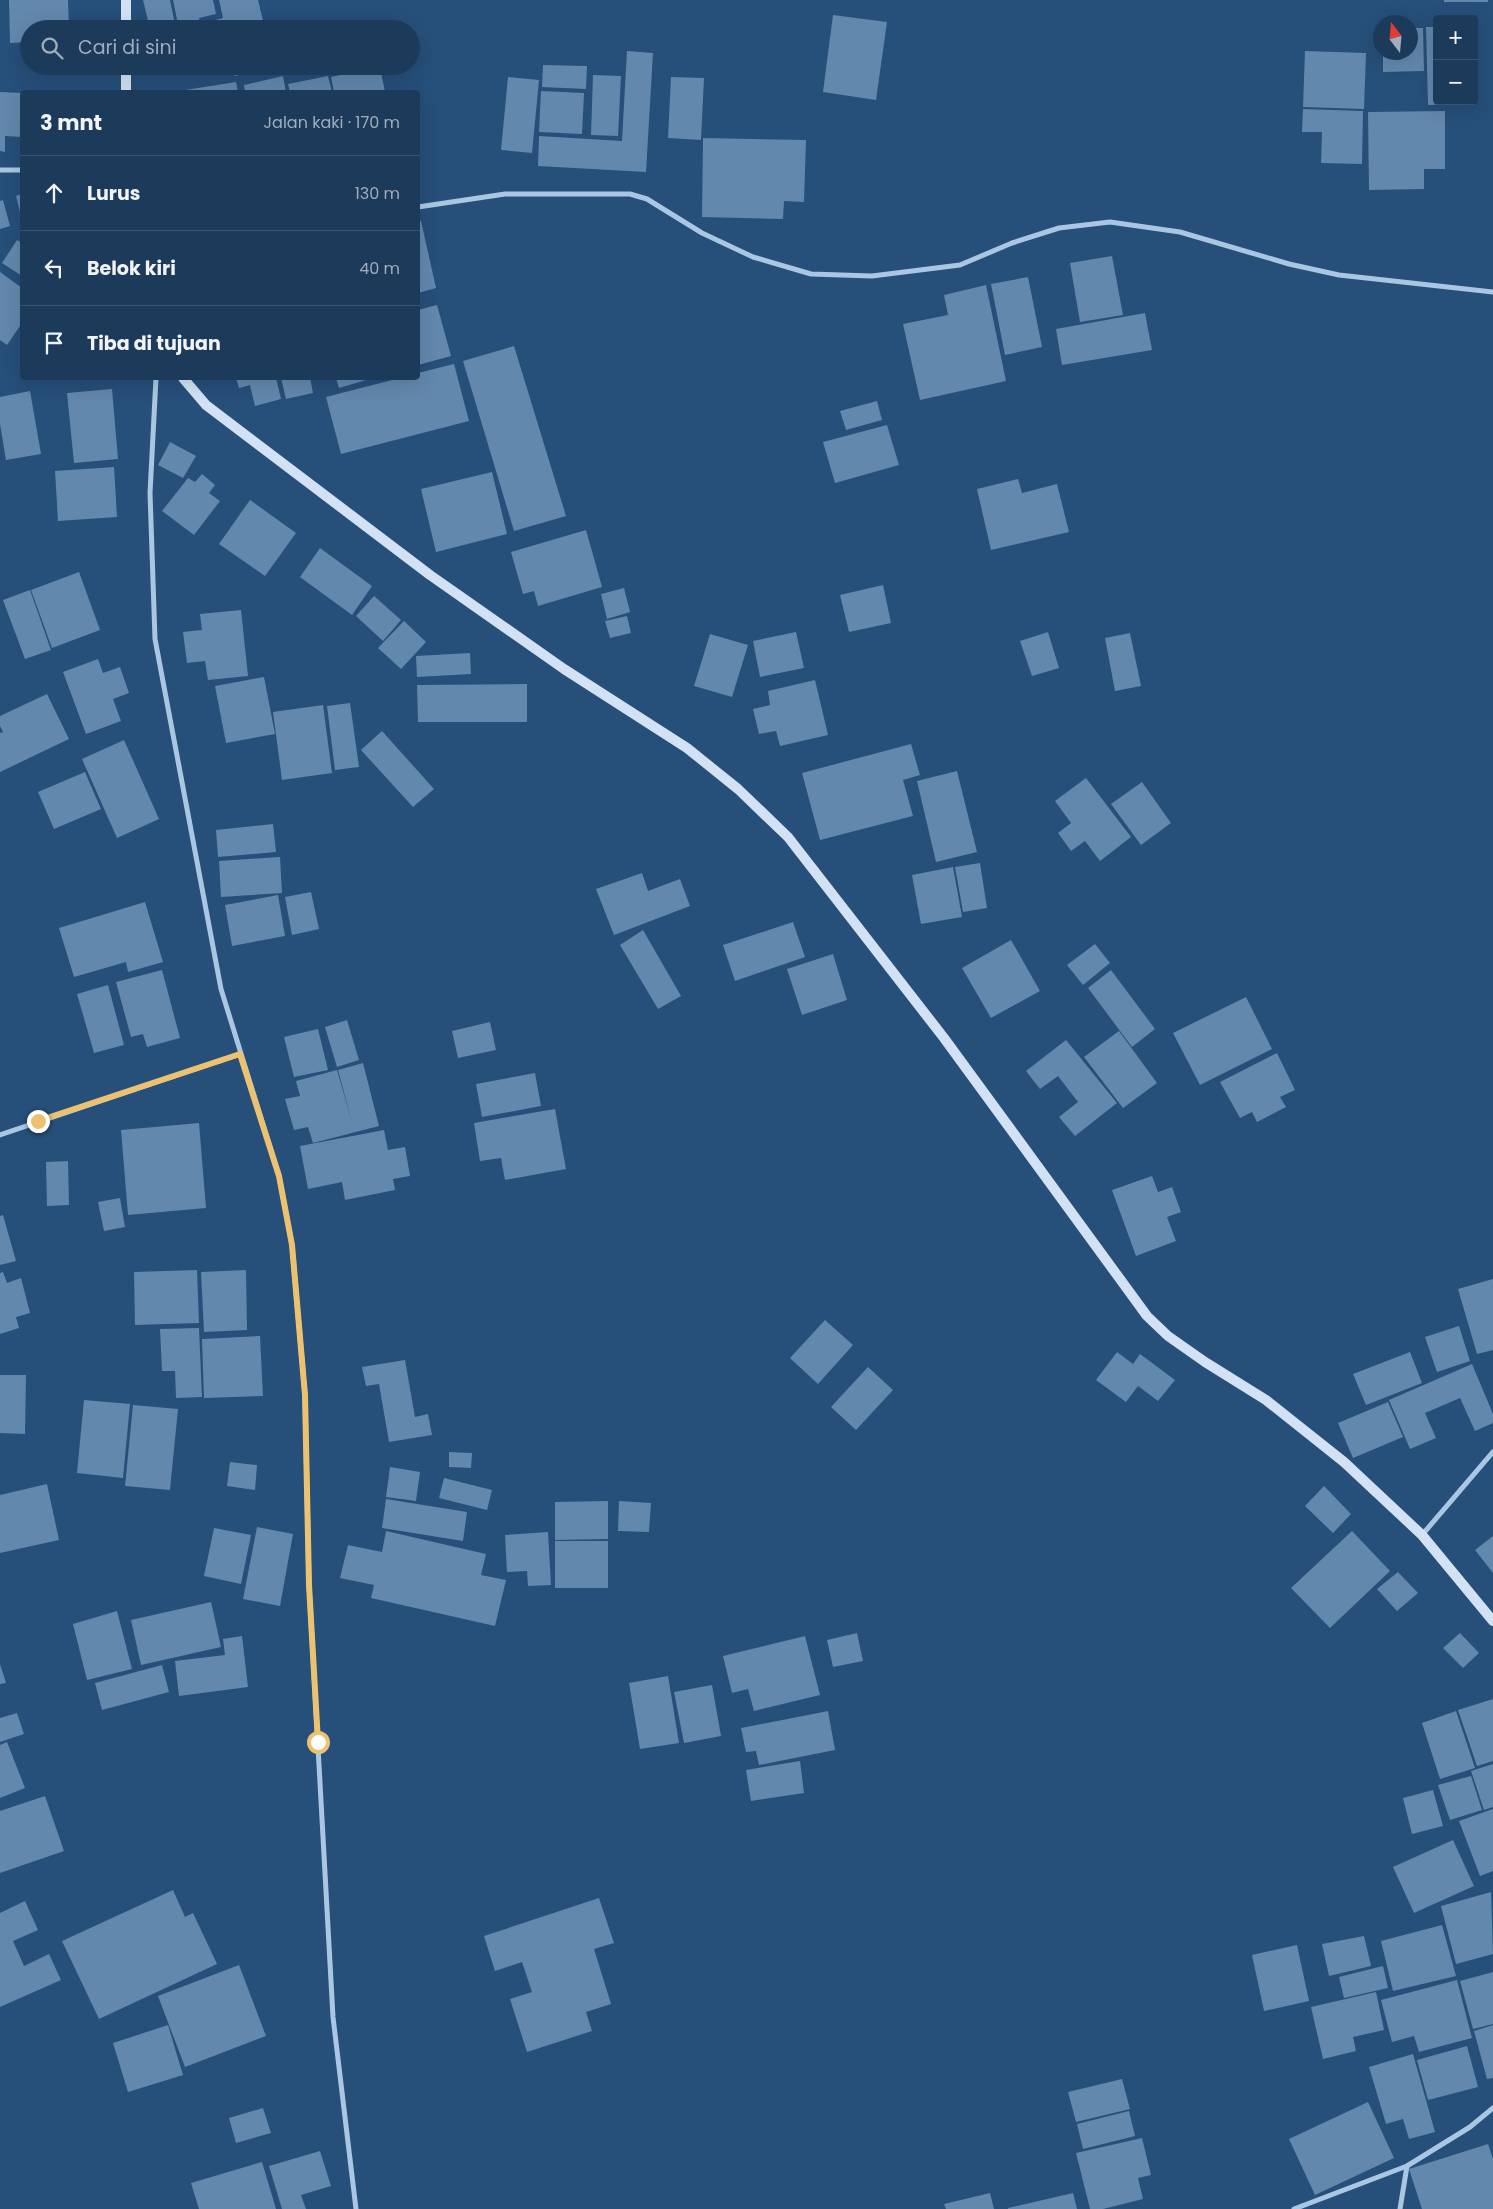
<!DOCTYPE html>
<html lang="id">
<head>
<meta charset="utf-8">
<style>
	:root { --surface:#1c3b5b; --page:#294664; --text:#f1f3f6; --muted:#a0adbb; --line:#3a5571 }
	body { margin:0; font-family:Poppins,sans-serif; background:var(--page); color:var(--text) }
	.controls { position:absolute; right:15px; top:15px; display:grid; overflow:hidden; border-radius:5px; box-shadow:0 5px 20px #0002 }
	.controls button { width:45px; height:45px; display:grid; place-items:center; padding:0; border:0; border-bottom:1px solid var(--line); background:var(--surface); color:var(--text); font:25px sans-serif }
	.compass { position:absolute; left:1373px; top:15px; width:45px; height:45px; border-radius:50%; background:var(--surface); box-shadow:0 5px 20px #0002; rotate:344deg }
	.stop { position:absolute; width:15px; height:15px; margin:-11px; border:4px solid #ecc16f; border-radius:50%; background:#fff }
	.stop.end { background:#ecc16f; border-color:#fff; box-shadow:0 1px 5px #0008 }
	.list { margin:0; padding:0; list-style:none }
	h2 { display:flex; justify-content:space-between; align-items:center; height:65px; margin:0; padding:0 20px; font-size:21px }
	h2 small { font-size:16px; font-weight:400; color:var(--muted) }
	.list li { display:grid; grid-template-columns:32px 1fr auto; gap:15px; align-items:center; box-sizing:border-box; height:75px; padding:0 20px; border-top:1px solid var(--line) }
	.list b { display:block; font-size:19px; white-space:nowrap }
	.list em { font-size:16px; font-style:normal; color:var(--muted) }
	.icon { flex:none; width:28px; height:28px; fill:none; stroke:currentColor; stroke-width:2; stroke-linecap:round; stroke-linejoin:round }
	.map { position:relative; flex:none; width:1493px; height:2209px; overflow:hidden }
	.search { position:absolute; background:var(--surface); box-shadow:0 5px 20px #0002; left:20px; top:20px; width:400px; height:55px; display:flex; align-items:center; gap:12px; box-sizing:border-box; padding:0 18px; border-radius:28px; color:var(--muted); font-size:19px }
	.panel { position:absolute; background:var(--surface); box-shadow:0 5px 20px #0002; left:20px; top:90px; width:400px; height:290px; border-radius:5px }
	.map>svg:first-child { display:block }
</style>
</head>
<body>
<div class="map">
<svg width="1493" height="2209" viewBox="0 0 1493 2209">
	<rect width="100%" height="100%" fill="#264f79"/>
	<g fill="#6388ad">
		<polygon points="9,0 68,0 69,29 29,29 29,42 10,43"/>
		<polygon points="143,0 170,0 175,24 150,29"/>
		<polygon points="173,0 213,0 216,14 199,18 201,29 179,29"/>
		<polygon points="219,0 258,0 265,29 206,29 204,23 223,18"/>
		<rect x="1444" y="0" width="44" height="2"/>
		<polygon points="833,15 887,22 876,100 823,92"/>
		<polygon points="1426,27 1437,27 1437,101 1460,101 1460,104 1428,105"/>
		<polygon points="1410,28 1423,28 1424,71 1383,72 1383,52 1410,52"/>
		<polygon points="627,51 653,53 646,172 538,166 539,136 622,141"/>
		<polygon points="1305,51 1366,53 1364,109 1303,107"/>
		<polygon points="543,65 587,66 586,89 542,87"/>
		<polygon points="232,66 272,66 272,67 235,76"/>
		<polygon points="380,67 385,92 334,92 331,77"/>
		<polygon points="593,75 621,76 618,136 591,135"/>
		<polygon points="283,76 286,92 245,92 244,85"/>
		<polygon points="328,76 332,92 290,92 288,84"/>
		<polygon points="508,77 539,80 532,153 501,150"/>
		<polygon points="671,77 704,78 701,140 668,138"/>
		<polygon points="236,82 238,92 179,92 179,91"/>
		<polygon points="541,91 584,93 582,134 539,132"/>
		<polygon points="0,92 22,93 22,137 5,136 5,152 0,151"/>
		<polygon points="1303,109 1363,111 1362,164 1321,163 1322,132 1302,132"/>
		<polygon points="1445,111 1445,169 1424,169 1424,189 1369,190 1368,112"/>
		<polygon points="703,138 806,140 804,202 784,201 783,219 702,217"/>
		<polygon points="22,194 22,220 16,196"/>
		<polygon points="3,200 10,226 0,229 0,201"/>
		<polygon points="421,221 436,288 418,293 418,222"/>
		<polygon points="17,240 22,243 22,276 2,263"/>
		<polygon points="1112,256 1123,315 1080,322 1070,263"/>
		<polygon points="0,272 22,288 22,323 7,345 0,340"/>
		<polygon points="1028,277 1042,347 1005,355 991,284"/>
		<polygon points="986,285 1006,381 920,400 903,324 948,315 944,295"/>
		<polygon points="437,305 451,356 418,365 418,310"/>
		<polygon points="1145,313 1152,350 1062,365 1056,329"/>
		<polygon points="514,346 566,516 514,531 463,361"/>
		<polygon points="454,364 469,421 341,454 326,397 400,378 418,378 418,373"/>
		<polygon points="236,378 276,378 281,399 255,406 250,385 239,388"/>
		<polygon points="281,378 310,378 313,393 286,399"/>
		<polygon points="336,378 373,378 339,388"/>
		<polygon points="112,389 118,459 74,463 67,393"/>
		<polygon points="30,391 41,454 6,460 0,424 0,397"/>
		<polygon points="877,401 882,420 846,430 840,411"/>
		<polygon points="887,425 899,465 835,483 823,442"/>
		<polygon points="170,442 196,456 183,478 158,465"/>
		<polygon points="114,467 117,517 58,521 55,471"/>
		<polygon points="492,472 507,534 436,552 421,489"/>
		<polygon points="202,474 215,485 209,493 220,501 194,535 162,511 188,478 195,482"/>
		<polygon points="1018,479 1022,493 1057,484 1069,532 991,550 977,489"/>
		<polygon points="250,500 296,533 265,576 219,544"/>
		<polygon points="586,530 602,587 538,606 534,591 523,594 511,552"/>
		<polygon points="320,548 372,586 352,615 300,577"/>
		<polygon points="79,572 100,630 52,648 31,590"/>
		<polygon points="883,585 891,623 849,632 840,595"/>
		<polygon points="624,588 630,612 607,619 601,594"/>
		<polygon points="30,590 51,650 25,659 3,600"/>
		<polygon points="374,596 401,620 383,641 356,616"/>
		<polygon points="241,610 248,676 208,680 205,661 187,663 183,632 202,630 200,614"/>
		<polygon points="627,616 631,633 610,638 605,621"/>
		<polygon points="404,621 426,642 401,669 378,648"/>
		<polygon points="796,632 804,668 760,677 753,641"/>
		<polygon points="1048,632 1059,668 1032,676 1020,641"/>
		<polygon points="1130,633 1141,686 1115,691 1105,638"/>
		<polygon points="710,634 748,645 732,697 694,686"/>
		<polygon points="470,653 471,674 417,677 416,656"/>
		<polygon points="98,659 103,673 120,667 129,693 113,699 121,721 86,734 63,672"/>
		<polygon points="264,677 275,734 226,743 215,686"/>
		<polygon points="815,680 828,735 780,746 776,731 759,734 753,709 770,705 768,691"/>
		<polygon points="527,684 527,722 418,722 417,685"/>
		<polygon points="47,694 69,739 0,772 0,733 3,732 0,726 0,716"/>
		<polygon points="350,703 359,767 335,770 327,706"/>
		<polygon points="323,705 332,773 282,780 273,712"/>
		<polygon points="382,731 434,789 413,807 361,750"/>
		<polygon points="124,740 159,819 117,838 82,759"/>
		<polygon points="911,744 920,775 903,780 913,816 820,840 802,773"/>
		<polygon points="957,771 977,852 936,862 917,781"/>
		<polygon points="85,772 101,809 54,829 38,792"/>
		<polygon points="1086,778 1131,837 1100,861 1085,841 1071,851 1058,833 1071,823 1055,801"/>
		<polygon points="1142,782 1171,823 1141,845 1111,804"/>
		<polygon points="273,824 276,852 218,857 216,830"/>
		<polygon points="280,857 282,893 221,897 219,861"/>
		<polygon points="980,863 987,908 963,912 955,867"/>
		<polygon points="953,867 962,917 921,924 912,875"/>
		<polygon points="642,873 648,891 680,879 690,906 614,935 596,889"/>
		<polygon points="311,892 319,929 292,935 285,897"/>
		<polygon points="278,895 285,936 232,946 225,905"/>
		<polygon points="145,902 163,962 128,972 126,962 74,977 59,928"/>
		<polygon points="793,922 805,957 735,981 723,945"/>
		<polygon points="643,930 681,996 658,1009 620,945"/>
		<polygon points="1011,940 1040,991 991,1018 962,968"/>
		<polygon points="1095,944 1110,963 1083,985 1067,965"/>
		<polygon points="833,954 847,1000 802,1015 787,969"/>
		<polygon points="162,970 180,1038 147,1047 143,1034 131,1037 116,982"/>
		<polygon points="1111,970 1155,1029 1132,1047 1088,988"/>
		<polygon points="108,985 124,1045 94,1053 77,994"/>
		<polygon points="1246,997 1272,1049 1200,1085 1173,1033"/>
		<polygon points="347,1020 359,1060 337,1067 325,1027"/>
		<polygon points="490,1022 496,1050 458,1058 452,1031"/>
		<polygon points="318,1029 328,1070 294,1077 284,1037"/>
		<polygon points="1119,1031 1157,1083 1123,1108 1084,1057"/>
		<polygon points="1066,1040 1117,1103 1075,1136 1059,1117 1078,1102 1058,1076 1040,1089 1026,1071"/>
		<polygon points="1277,1053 1295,1090 1280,1097 1286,1107 1257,1122 1252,1112 1240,1118 1220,1082"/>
		<polygon points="363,1063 379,1126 313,1143 308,1127 294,1130 285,1099 300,1096 296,1081 337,1070 352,1122 338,1070"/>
		<polygon points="535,1073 541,1106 482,1117 476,1084"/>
		<polygon points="555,1109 566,1169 505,1180 501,1158 480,1161 474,1123"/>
		<polygon points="199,1123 206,1208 128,1215 121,1130"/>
		<polygon points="384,1130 388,1150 405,1147 410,1176 393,1179 395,1190 345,1200 342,1182 308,1189 300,1146"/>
		<polygon points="68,1161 69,1205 47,1206 46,1162"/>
		<polygon points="1152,1176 1158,1192 1172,1187 1181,1212 1167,1217 1176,1241 1136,1256 1112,1190"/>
		<polygon points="120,1198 125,1227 104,1231 98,1202"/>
		<polygon points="3,1215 16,1261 0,1265 0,1216"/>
		<polygon points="197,1270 199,1323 135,1325 134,1272"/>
		<polygon points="246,1270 247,1330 204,1332 201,1272"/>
		<polygon points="3,1272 7,1283 21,1278 30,1313 16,1317 19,1328 0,1334 0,1273"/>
		<polygon points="1493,1279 1493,1350 1477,1354 1458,1289"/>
		<polygon points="825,1320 853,1345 818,1384 790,1358"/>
		<polygon points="1459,1326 1470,1361 1437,1372 1425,1337"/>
		<polygon points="199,1328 202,1397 176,1398 175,1371 162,1371 160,1329"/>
		<polygon points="260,1336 263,1396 204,1398 202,1339"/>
		<polygon points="1117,1352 1133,1364 1140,1354 1175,1380 1158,1401 1138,1386 1126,1402 1096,1380"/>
		<polygon points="1410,1352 1422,1383 1366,1405 1353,1374"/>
		<polygon points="405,1360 415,1417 428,1414 432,1435 389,1442 379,1384 366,1386 362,1367"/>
		<polygon points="1472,1364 1493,1414 1493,1423 1475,1431 1460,1398 1425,1413 1436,1438 1410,1449 1389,1400"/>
		<polygon points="868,1367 893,1390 856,1430 831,1407"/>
		<polygon points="0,1375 26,1375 25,1434 0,1433"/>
		<polygon points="84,1400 130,1404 123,1478 77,1473"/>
		<polygon points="1388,1402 1403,1437 1353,1458 1338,1423"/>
		<polygon points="133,1405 178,1409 170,1490 125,1486"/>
		<polygon points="449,1452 472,1453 471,1468 449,1467"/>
		<polygon points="230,1462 257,1465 255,1490 227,1486"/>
		<polygon points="390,1467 420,1472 416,1501 386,1497"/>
		<polygon points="444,1478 492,1490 487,1510 439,1498"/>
		<polygon points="47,1484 59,1540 0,1553 0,1495"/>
		<polygon points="1324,1486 1351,1514 1333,1533 1305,1506"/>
		<polygon points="386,1499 467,1512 463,1541 382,1528"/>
		<polygon points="608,1501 608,1539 555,1540 555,1502"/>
		<polygon points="619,1501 651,1503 649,1532 618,1531"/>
		<polygon points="257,1527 293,1534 280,1606 243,1599"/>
		<polygon points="214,1528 251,1535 241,1584 204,1576"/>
		<polygon points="386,1531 486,1554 481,1575 506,1580 495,1626 371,1598 374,1585 340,1578 348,1545 382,1552"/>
		<polygon points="1352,1531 1390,1571 1330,1628 1291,1588"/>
		<polygon points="548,1532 551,1585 528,1586 527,1571 507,1572 505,1535"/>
		<polygon points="1493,1536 1493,1573 1475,1550"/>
		<rect x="555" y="1541" width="53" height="47"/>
		<polygon points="1398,1572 1418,1593 1397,1611 1377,1589"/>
		<polygon points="211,1602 221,1647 141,1665 131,1620"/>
		<polygon points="117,1611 132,1669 87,1680 73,1624"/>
		<polygon points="857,1633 863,1661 833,1667 827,1640"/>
		<polygon points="1460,1633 1479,1653 1463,1668 1443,1648"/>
		<polygon points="242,1636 248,1687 179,1696 175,1661 225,1655 223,1639"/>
		<polygon points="805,1636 820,1695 754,1711 748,1689 732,1693 723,1656"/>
		<polygon points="0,1664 6,1683 0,1684"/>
		<polygon points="162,1665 169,1692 102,1710 95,1683"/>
		<polygon points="668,1676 679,1743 640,1749 629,1683"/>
		<polygon points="712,1685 721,1736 684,1743 674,1692"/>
		<polygon points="1493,1699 1493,1761 1477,1766 1458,1710"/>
		<polygon points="828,1711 835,1750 759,1765 756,1751 746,1752 741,1728"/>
		<polygon points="1456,1711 1475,1768 1440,1779 1422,1723"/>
		<polygon points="17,1713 24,1734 0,1742 0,1718"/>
		<polygon points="7,1742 25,1788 0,1798 0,1745"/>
		<polygon points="800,1761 804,1793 751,1801 746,1770"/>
		<polygon points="1493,1764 1493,1807 1484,1810 1471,1771"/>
		<polygon points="1471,1776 1482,1810 1450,1820 1438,1785"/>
		<polygon points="1433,1790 1443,1826 1412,1834 1403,1798"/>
		<polygon points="45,1796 64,1851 0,1873 0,1811"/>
		<polygon points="1493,1809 1493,1871 1480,1876 1459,1821"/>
		<polygon points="1453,1840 1474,1886 1414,1913 1393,1867"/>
		<polygon points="173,1890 185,1917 193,1913 217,1964 99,2019 62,1941"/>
		<polygon points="1491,1892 1493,1954 1456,1964 1441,1906"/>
		<polygon points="599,1898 614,1943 594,1949 611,2004 586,2012 592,2031 527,2052 510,1999 532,1992 522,1962 495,1971 484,1936"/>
		<polygon points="25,1901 38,1930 13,1941 24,1966 49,1954 61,1980 0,2007 0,1913"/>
		<polygon points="1442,1925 1456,1976 1393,1991 1381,1941"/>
		<polygon points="1364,1936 1371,1966 1329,1976 1322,1944"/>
		<polygon points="1297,1945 1309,2001 1264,2011 1252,1955"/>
		<polygon points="239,1965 266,2036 185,2067 158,1996"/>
		<polygon points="1383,1966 1388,1988 1344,1998 1339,1977"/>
		<polygon points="1493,1972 1493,2024 1473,2029 1460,1981"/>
		<polygon points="1457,1980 1472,2038 1419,2052 1414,2036 1392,2042 1381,2000"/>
		<polygon points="1376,1992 1384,2030 1353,2037 1356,2051 1323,2059 1311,2007"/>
		<polygon points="168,2025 183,2075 128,2092 113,2043"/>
		<polygon points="1493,2025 1493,2078 1487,2079 1474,2031"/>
		<polygon points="1467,2046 1478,2087 1428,2100 1417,2060"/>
		<polygon points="1413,2054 1435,2132 1409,2139 1403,2119 1386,2124 1369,2067"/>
		<polygon points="1122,2079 1130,2109 1076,2122 1068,2092"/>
		<polygon points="1368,2102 1394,2158 1315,2195 1289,2139"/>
		<polygon points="263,2108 271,2133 236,2143 229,2118"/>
		<polygon points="1129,2111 1135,2136 1083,2149 1077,2124"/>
		<polygon points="1142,2138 1151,2175 1138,2178 1143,2199 1103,2209 1090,2209 1076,2153"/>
		<polygon points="1488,2144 1493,2159 1493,2209 1422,2209 1409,2169"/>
		<polygon points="320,2151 331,2186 301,2195 306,2209 282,2209 269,2166"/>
		<polygon points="262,2162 276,2209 199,2209 191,2183"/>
		<polygon points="990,2193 994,2209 946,2209 944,2204"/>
		<polygon points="1073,2193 1077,2209 1008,2209 1008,2208"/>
	</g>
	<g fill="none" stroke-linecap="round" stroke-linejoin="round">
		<g stroke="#a9c7e3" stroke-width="5">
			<polyline points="0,170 22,170"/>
			<polyline points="418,207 505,194 630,194 647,199 702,233 753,257 811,274 872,276 960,265 1012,243 1059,228 1110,222 1180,232 1289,264 1339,275 1493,292"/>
			<polyline points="156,378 150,493 155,639 221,989 279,1176 292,1245 305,1395 309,1585 333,2017 356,2209"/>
			<polyline points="0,1135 240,1054"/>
			<polyline points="1422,1535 1493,1452"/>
			<polyline points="1294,2209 1407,2166 1470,2127 1493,2108"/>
			<polyline points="1400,2209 1407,2166"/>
		</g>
		<g stroke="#d2e2f4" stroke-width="10">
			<polyline points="126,29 126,0"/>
			<polyline points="126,66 126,92"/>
			<polyline points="183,378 206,405 430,575 564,669 687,748 738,789 788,837 944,1038 1147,1316 1168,1336 1205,1362 1266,1400 1344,1462 1422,1535 1493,1621"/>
		</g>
	</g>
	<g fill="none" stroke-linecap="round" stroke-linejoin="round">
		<polyline stroke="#ecc16f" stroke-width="6" points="38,1121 240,1054 279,1176 292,1245 305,1395 309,1585 318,1742"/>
	</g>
</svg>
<div class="controls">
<button>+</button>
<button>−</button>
</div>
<svg class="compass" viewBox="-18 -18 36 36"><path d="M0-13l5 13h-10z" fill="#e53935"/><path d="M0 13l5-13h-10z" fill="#a0adbb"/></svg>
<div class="stop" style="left:318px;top:1742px"></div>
<div class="stop end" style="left:38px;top:1121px"></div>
<div class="search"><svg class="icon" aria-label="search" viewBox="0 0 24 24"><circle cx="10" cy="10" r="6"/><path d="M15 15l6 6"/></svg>Cari di sini</div>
<section class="panel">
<h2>3 mnt<small>Jalan kaki · 170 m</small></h2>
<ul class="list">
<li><svg class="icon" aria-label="ahead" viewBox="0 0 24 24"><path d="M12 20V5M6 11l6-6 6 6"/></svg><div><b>Lurus</b></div><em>130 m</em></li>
<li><svg class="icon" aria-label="left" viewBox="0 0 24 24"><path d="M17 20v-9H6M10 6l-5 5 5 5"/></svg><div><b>Belok kiri</b></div><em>40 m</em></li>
<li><svg class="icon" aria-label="arrive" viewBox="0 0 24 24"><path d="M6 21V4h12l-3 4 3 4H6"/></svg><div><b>Tiba di tujuan</b></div></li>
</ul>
</section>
</div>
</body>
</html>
